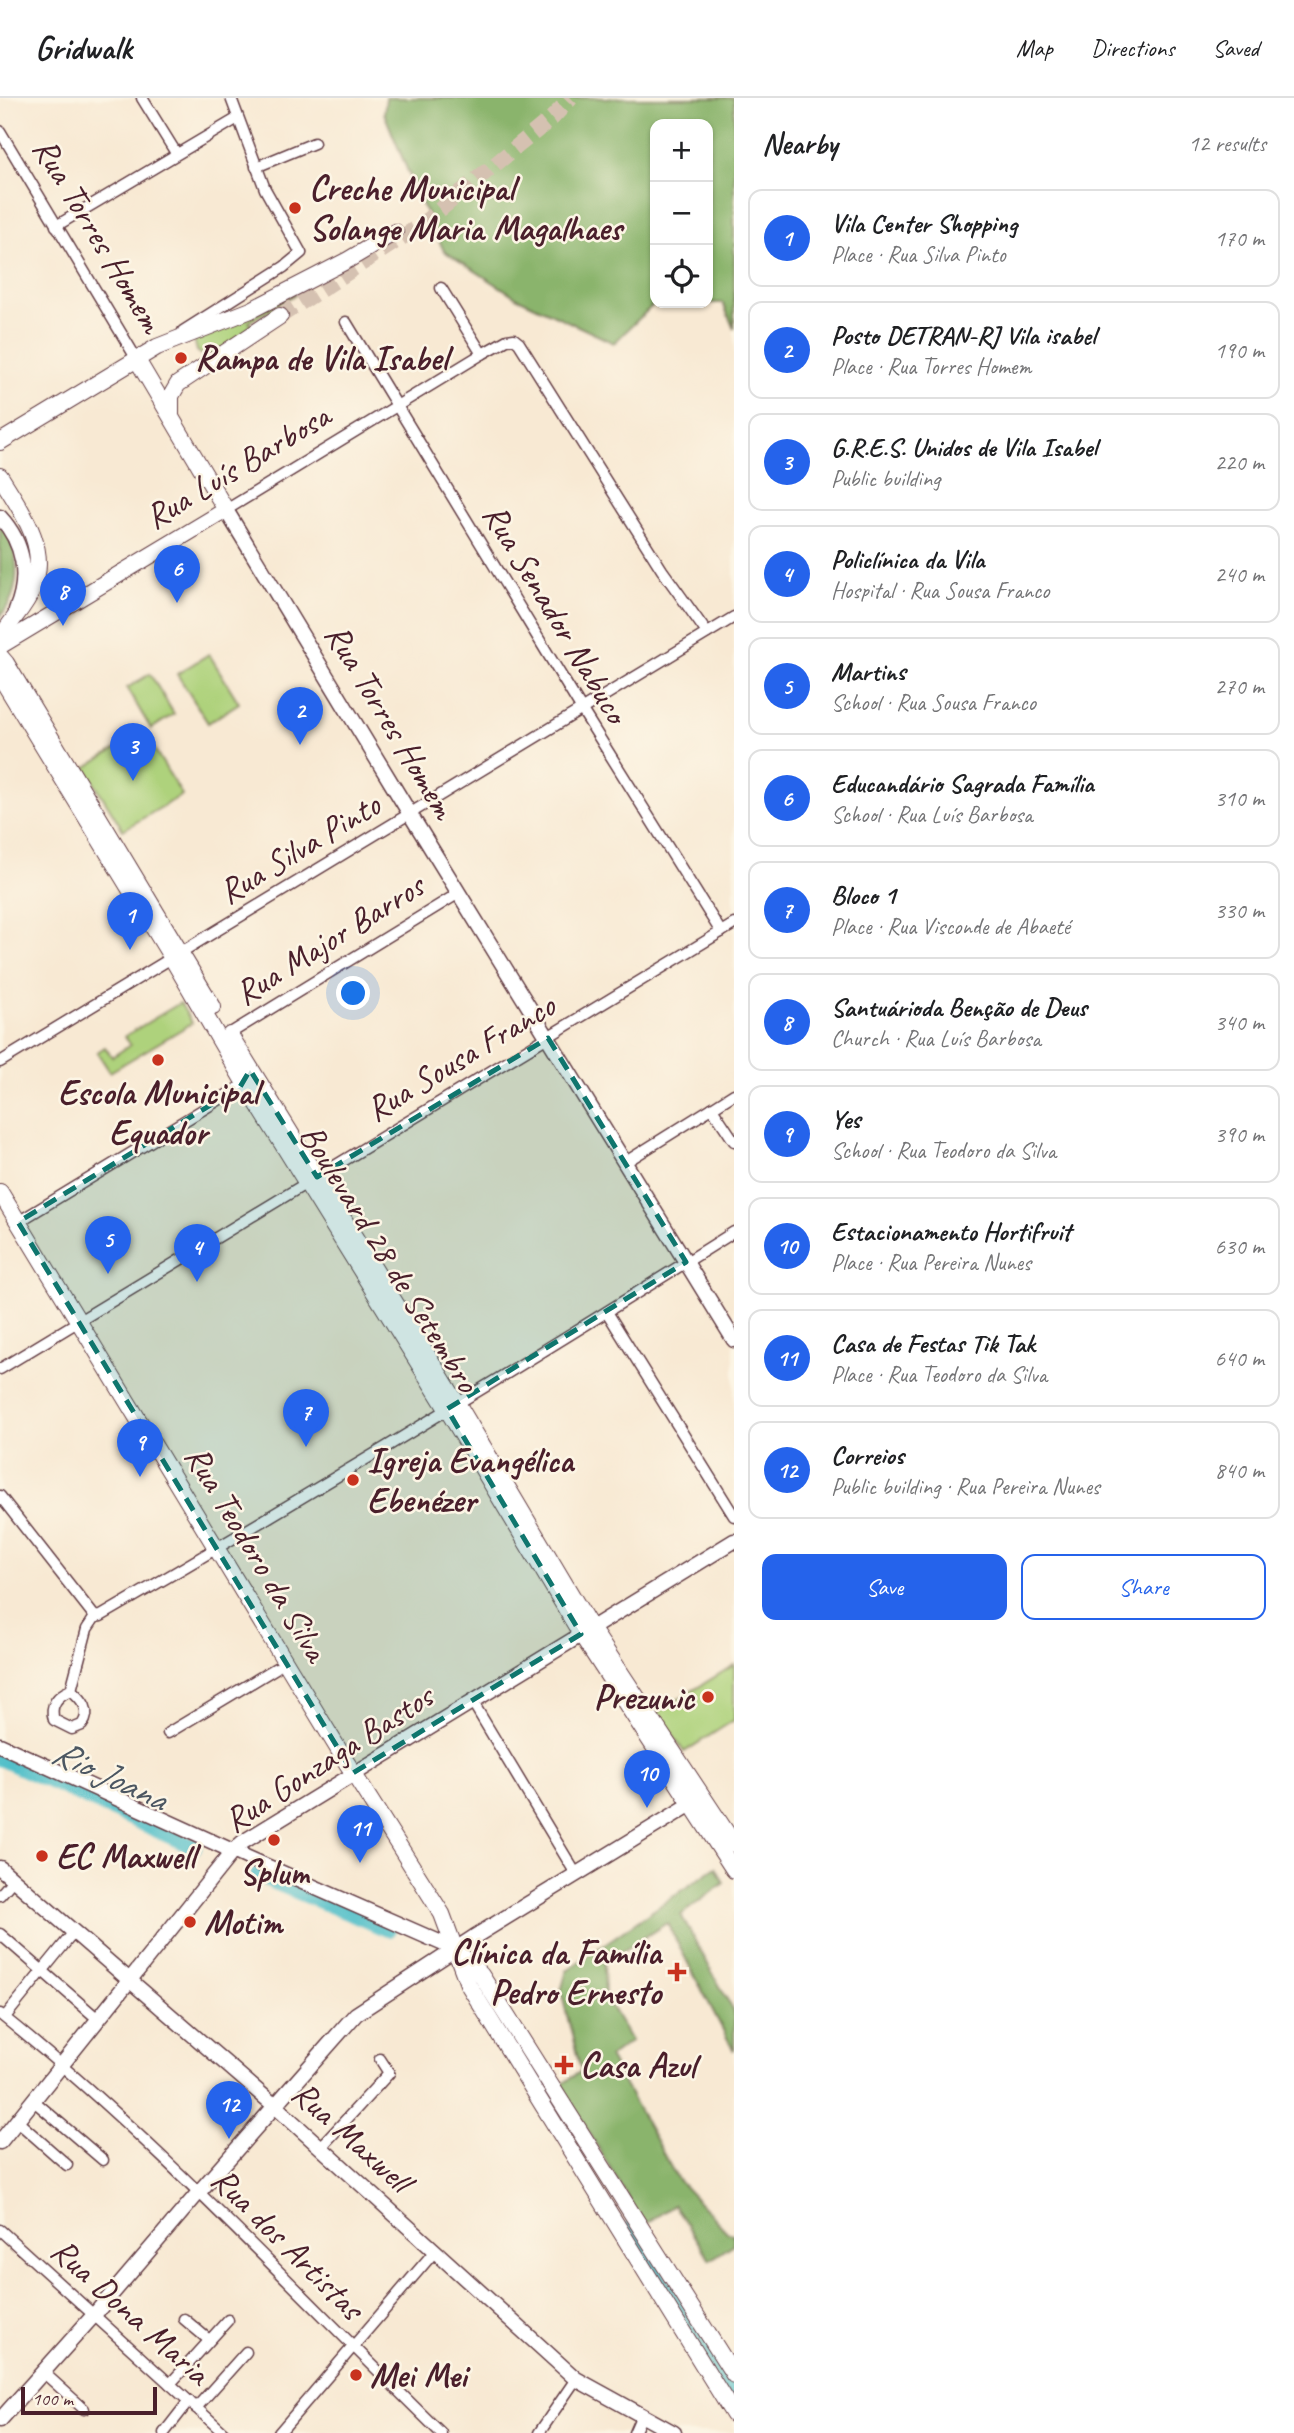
<!DOCTYPE html>
<html lang="en">
<head>
<meta charset="utf-8">
<style>
	:root { --surface:#fff; --page:#f2f2f2; --text:#202124; --muted:#757577; --line:#e0e0e0; --accent:#2563eb }
	body { margin:0; font-family:Caveat,sans-serif; background:var(--page); color:var(--text) }
	.controls { position:absolute; right:21px; top:21px; display:grid; overflow:hidden; border-radius:14px; box-shadow:0 2px 5px #0004 }
	.controls button { width:63px; height:63px; display:grid; place-items:center; padding:0; border:0; border-bottom:2px solid var(--line); background:var(--surface); color:var(--text); font:35px sans-serif }
	.scale { position:absolute; left:21px; bottom:18px; width:136px; box-sizing:border-box; padding-left:7px; border:4px solid #4a1f2b; border-top:0; font-size:19px; line-height:24px; white-space:nowrap; color:#4a1f2b; -webkit-text-stroke:5px #fcf5e5; paint-order:stroke }
	.you { position:absolute; left:354px; top:896px; width:24px; height:24px; margin:-18px; border:5px solid #fff; border-radius:50%; background:#1a73e8; box-shadow:0 0 0 10px #1a73e833 }
	.badge { display:grid; place-items:center; width:46px; height:46px; border-radius:50%; background:var(--accent); color:#fff; font-size:23px; font-weight:700 }
	.pin { position:absolute; translate:-50% -58px; filter:drop-shadow(0 2px 4px #0008) }
	.pin::after { content:''; position:absolute; top:37px; width:24px; height:21px; background:inherit; clip-path:polygon(0 0,100% 0,50% 100%) }
	.list { margin:0; padding:0; list-style:none }
	h2 { display:flex; justify-content:space-between; align-items:center; height:91px; margin:0; padding:0 28px; font-size:30px }
	h2 small { font-size:23px; font-weight:400; color:var(--muted) }
	.list li { display:grid; grid-template-columns:46px 1fr auto; gap:21px; align-items:center; box-sizing:border-box; height:98px; margin:0 14px 14px; padding:0 14px; border:2px solid var(--line); border-radius:14px }
	.list b { display:block; font-size:26px; white-space:nowrap }
	.list p { margin:0; font-size:23px; white-space:nowrap; color:var(--muted) }
	.list em { font-size:23px; font-style:normal; color:var(--muted) }
	.actions { display:flex; gap:14px; padding:21px 28px }
	.actions a { flex:1; padding:16px 0; border:2px solid var(--accent); border-radius:14px; text-align:center; font-size:24px; color:var(--accent) }
	.actions .main { background:var(--accent); color:#fff }
	.icon { flex:none; width:38px; height:38px; fill:none; stroke:currentColor; stroke-width:2; stroke-linecap:round; stroke-linejoin:round }
	.map { position:relative; flex:none; width:734px; height:2335px; overflow:hidden }
	header { display:flex; align-items:center; gap:42px; box-sizing:border-box; height:98px; padding:0 35px; background:var(--surface); border-bottom:2px solid var(--line) }
	header strong { font-size:33px }
	nav { display:flex; gap:38px; margin-inline-start:auto; font-size:24px }
	main { display:flex }
	aside { flex:1; background:var(--surface) }
	.map>svg:first-child { display:block }
</style>
</head>
<body>
<header>
<strong>Gridwalk</strong>
<nav><a>Map</a><a>Directions</a><a>Saved</a></nav>
</header>
<main>
<div class="map">
<svg width="734" height="2335" viewBox="0 0 734 2335">
	<rect width="100%" height="100%" fill="#fcf5e5"/>
	<filter id="ink" filterUnits="userSpaceOnUse"><feTurbulence type="fractalNoise" baseFrequency=".0143" numOctaves="2"/><feDisplacementMap in="SourceGraphic" scale="14" xChannelSelector="R" yChannelSelector="G"/><feConvolveMatrix kernelMatrix="1 2 1 2 8 2 1 2 1" color-interpolation-filters="sRGB"/></filter>
	<filter id="wash" filterUnits="userSpaceOnUse"><feTurbulence type="fractalNoise" baseFrequency=".00686" numOctaves="4" result="noise"/><feDisplacementMap in="SourceGraphic" scale="28" xChannelSelector="R" yChannelSelector="G"/><feGaussianBlur stdDeviation="1.57" result="paint"/><feColorMatrix in="noise" values="0 0 0 0 0 0 0 0 0 0 0 0 0 0 0 0 0 1.4 0 .05"/><feComposite in="paint" operator="in"/></filter>
	<g filter="url(#wash)">
		<rect width="100%" height="100%" fill="#f8e9d3"/>
		<g fill="#aed27c" stroke="#7c7854" stroke-width="2">
			<polygon points="306,190 249,224 252,228 275,211 275,216 208,262 197,253 194,241"/>
			<polygon points="209,556 239,605 208,625 177,576"/>
			<polygon points="150,576 174,616 151,631 127,590"/>
			<polygon points="144,634 182,697 123,732 85,670"/>
			<polygon points="180,905 192,925 110,974 97,954 105,949 112,959 130,947 125,938"/>
			<polygon points="734,1567 734,1622 684,1654 658,1614"/>
		</g>
		<g fill="#8ab46c" stroke="#6a6a4c" stroke-width="2">
			<polygon points="386,0 734,0 734,231 723,205 697,205 708,205 708,26 655,26 655,205 614,245 518,200 444,153 416,93 384,15"/>
			<path d="M 0,425 C 21,453 23,491 0,519 Z"/>
			<polygon points="716,1769 724,1785 681,1817 734,1914 734,1953 667,1825 604,1865 605,1898 631,1943 609,1959 678,2082 728,2135 734,2136 734,2146 710,2162 674,2107 644,2127 561,1987 581,1973 561,1893 567,1872"/>
		</g>
		<g fill="none" stroke-linecap="round" stroke-linejoin="round">
			<g stroke="#51bfc9" stroke-width="16">
				<polyline points="0,1660 194,1749"/>
				<polyline points="258,1777 388,1831"/>
				<polyline points="629,2132 734,2298"/>
			</g>
		</g>
	</g>
	<g filter="url(#ink)">
		<g fill="none" stroke-linecap="round" stroke-linejoin="round">
			<polyline stroke="#d5c1b1" stroke-width="16" stroke-dasharray="16 8" stroke-linecap="butt" points="280,218 421,127 553,19 571,0"/>
			<defs>
				<g id="street">
					<polyline points="142,0 176,55"/>
					<polyline points="0,33 136,260"/>
					<polyline points="256,69 314,45"/>
					<polyline points="56,128 238,20"/>
					<polyline points="441,190 482,256"/>
					<polyline points="346,224 582,612 721,834"/>
					<polyline points="183,233 284,169 301,155 265,91 231,0"/>
					<polyline points="226,412 482,256 507,242 514,241 519,245 662,472 707,535"/>
					<polyline points="229,936 459,795"/>
					<polyline points="0,964 734,519"/>
					<polyline points="712,1010 734,996"/>
					<polyline points="624,1065 712,1010 734,1043"/>
					<polyline points="18,1124 240,989 247,981"/>
					<polyline points="607,1214 734,1418"/>
					<polyline points="0,1271 734,826"/>
					<polyline points="0,1398 95,1519"/>
					<path d="M 95,1519 L 101,1518 C 314,1394 525,1266 734,1134"/>
					<path d="M 71,1592 C 83,1602 92,1613 82,1627 L 72,1631 L 54,1622 C 49,1607 58,1597 71,1592 Z"/>
					<polyline points="71,1592 87,1531 95,1519"/>
					<polyline points="472,1603 576,1776"/>
					<polyline points="168,1635 276,1570"/>
					<polyline points="0,1797 13,1782"/>
					<polyline points="0,1836 99,1922"/>
					<path d="M 0,1916 C 158,2043 296,2194 441,2335"/>
					<polyline points="5,1919 74,1834"/>
					<polyline points="34,2003 103,2062"/>
					<polyline points="17,2023 67,2067"/>
					<polyline points="321,2049 389,1975 380,1961"/>
					<polyline points="0,2132 224,2335"/>
					<polyline points="184,2221 209,2242"/>
					<polyline points="43,2274 84,2311"/>
					<polyline points="170,2286 228,2222"/>
					<polyline points="196,2310 246,2254"/>
					<polyline points="164,2335 189,2303"/>
					<polyline points="279,2335 435,2153"/>
					<polyline points="539,2335 576,2281"/>
					<polyline points="634,2335 642,2317"/>
				</g>
				<g id="secondary">
					<polyline points="226,412 410,716 734,1242"/>
					<path d="M 0,419 C 24,445 30,479 16,512"/>
					<polyline points="0,1647 248,1760 455,1851"/>
					<polyline points="0,1770 275,2008 576,2281 674,2335"/>
					<polyline points="0,2044 233,1753 243,1744 734,1443"/>
					<polyline points="0,2322 94,2217 199,2094 356,1916 474,1839 701,1700"/>
				</g>
				<g id="primary">
					<polyline points="171,316 171,298 178,286 280,218"/>
					<polyline points="0,344 157,249 251,212 348,162 395,134"/>
					<path d="M 0,378 C 20,411 50,449 33,490 C 26,508 10,523 0,541"/>
					<polyline points="0,548 226,412 136,260"/>
					<polyline points="0,558 6,565 213,909"/>
					<polyline points="0,578 172,860 244,984 447,1311 581,1536 734,1772"/>
					<polyline points="230,937 457,1305 591,1530 734,1746"/>
					<polyline points="0,1094 345,1662 442,1816 468,1886 734,2317"/>
					<polyline points="459,1855 481,1877 734,2277"/>
				</g>
			</defs>
			<use href="#street" stroke="#643d44" stroke-width="13"/>
			<use href="#secondary" stroke="#643d44" stroke-width="17"/>
			<use href="#primary" stroke="#643d44" stroke-width="18"/>
			<use href="#street" stroke="#fff" stroke-width="10"/>
			<use href="#secondary" stroke="#fff" stroke-width="14"/>
			<use href="#primary" stroke="#fff" stroke-width="16"/>
		</g>
	</g>
	<path fill="#0f766e" fill-opacity="0.2" stroke="#0f766e" stroke-width="5" stroke-dasharray="14 9" stroke-linejoin="round" d="M 548,940 L 686,1164 L 447,1311 L 581,1536 L 353,1675 L 18,1124 L 240,989 L 250,972 L 317,1079 Z"/>
	<g fill="#c8321e" stroke="#fcf5e5" stroke-width="2.5">
		<circle cx="295" cy="110" r="7"/>
		<circle cx="181" cy="260" r="7"/>
		<circle cx="158" cy="962" r="7"/>
		<circle cx="353" cy="1382" r="7"/>
		<circle cx="708" cy="1599" r="7"/>
		<circle cx="274" cy="1742" r="7"/>
		<circle cx="42" cy="1758" r="7"/>
		<circle cx="190" cy="1824" r="7"/>
		<path d="M673.5 1863.5h7v7h7v7h-7v7h-7v-7h-7v-7h7z"/>
		<path d="M560.5 1956.5h7v7h7v7h-7v7h-7v-7h-7v-7h7z"/>
		<circle cx="356" cy="2277" r="7"/>
	</g>
	<g text-anchor="middle" stroke-width="5" stroke-linejoin="round" paint-order="stroke">
		<g font-size="35" font-weight="bold" fill="#4a1f2b" stroke="#fcf5e5" text-anchor="start">
			<text x="309" y="102">Creche Municipal<tspan x="309" dy="40">Solange Maria Magalhaes</tspan></text>
			<text x="195" y="272">Rampa de Vila Isabel</text>
			<text x="158" y="1006" text-anchor="middle">Escola Municipal<tspan x="158" dy="40">Equador</tspan></text>
			<text x="367" y="1374">Igreja Evangélica<tspan x="367" dy="40">Ebenézer</tspan></text>
			<text x="694" y="1611" text-anchor="end">Prezunic</text>
			<text x="56" y="1770">EC Maxwell</text>
			<text x="274" y="1786" text-anchor="middle">Splum</text>
			<text x="204" y="1836">Motim</text>
			<text x="661" y="1866" text-anchor="end">Clínica da Família<tspan x="661" dy="40">Pedro Ernesto</tspan></text>
			<text x="580" y="1979">Casa Azul</text>
			<text x="370" y="2289">Mei Mei</text>
		</g>
		<g font-size="35" fill="#4a1f2b" stroke="#fcf5e5">
			<text transform="translate(99 137) rotate(59)" y="12">Rua Torres Homem</text>
			<text transform="translate(237 368) rotate(-31)" y="12">Rua Luís Barbosa</text>
			<text transform="translate(556 515) rotate(59)" y="12">Rua Senador Nabuco</text>
			<text transform="translate(391 623) rotate(59)" y="12">Rua Torres Homem</text>
			<text transform="translate(299 750) rotate(-31)" y="12">Rua Silva Pinto</text>
			<text transform="translate(329 841) rotate(-32)" y="12">Rua Major Barros</text>
			<text transform="translate(460 959) rotate(-31)" y="12">Rua Sousa Franco</text>
			<text transform="translate(390 1160) rotate(58)" y="12">Boulevard 28 de Setembro</text>
			<text transform="translate(257 1455) rotate(59)" y="12">Rua Teodoro da Silva</text>
			<text transform="translate(328 1660) rotate(-33)" y="12">Rua Gonzaga Bastos</text>
			<text transform="translate(352 2038) rotate(42)" y="12">Rua Maxwell</text>
			<text transform="translate(288 2145) rotate(45)" y="12">Rua dos Artistas</text>
			<text transform="translate(131 2213) rotate(42)" y="12">Rua Dona Maria</text>
		</g>
		<g font-size="37" font-style="italic" fill="#4c5762" stroke="#fcf5e5">
			<text transform="translate(110 1676) rotate(25)" y="13">Rio Joana</text>
		</g>
	</g>
</svg>
<div class="controls">
<button>+</button>
<button>−</button>
<button><svg class="icon" aria-label="locate" viewBox="0 0 24 24"><circle cx="12" cy="12" r="6"/><path d="M12 2v4M12 18v4M2 12h4M18 12h4"/></svg></button>
</div>
<div class="scale">100 m</div>
<div class="you"></div>
<div class="pin badge" style="left:130px;top:852px">1</div>
<div class="pin badge" style="left:300px;top:647px">2</div>
<div class="pin badge" style="left:133px;top:683px">3</div>
<div class="pin badge" style="left:197px;top:1184px">4</div>
<div class="pin badge" style="left:108px;top:1176px">5</div>
<div class="pin badge" style="left:177px;top:505px">6</div>
<div class="pin badge" style="left:306px;top:1349px">7</div>
<div class="pin badge" style="left:63px;top:528px">8</div>
<div class="pin badge" style="left:140px;top:1379px">9</div>
<div class="pin badge" style="left:647px;top:1710px">10</div>
<div class="pin badge" style="left:360px;top:1765px">11</div>
<div class="pin badge" style="left:229px;top:2041px">12</div>
</div>
<aside>
<h2>Nearby<small>12 results</small></h2>
<ul class="list">
<li><span class="badge">1</span><div><b>Vila Center Shopping</b><p>Place · Rua Silva Pinto</p></div><em>170 m</em></li>
<li><span class="badge">2</span><div><b>Posto DETRAN-RJ Vila isabel</b><p>Place · Rua Torres Homem</p></div><em>190 m</em></li>
<li><span class="badge">3</span><div><b>G.R.E.S. Unidos de Vila Isabel</b><p>Public building</p></div><em>220 m</em></li>
<li><span class="badge">4</span><div><b>Policlínica da Vila</b><p>Hospital · Rua Sousa Franco</p></div><em>240 m</em></li>
<li><span class="badge">5</span><div><b>Martins</b><p>School · Rua Sousa Franco</p></div><em>270 m</em></li>
<li><span class="badge">6</span><div><b>Educandário Sagrada Família</b><p>School · Rua Luís Barbosa</p></div><em>310 m</em></li>
<li><span class="badge">7</span><div><b>Bloco 1</b><p>Place · Rua Visconde de Abaeté</p></div><em>330 m</em></li>
<li><span class="badge">8</span><div><b>Santuárioda Benção de Deus</b><p>Church · Rua Luís Barbosa</p></div><em>340 m</em></li>
<li><span class="badge">9</span><div><b>Yes</b><p>School · Rua Teodoro da Silva</p></div><em>390 m</em></li>
<li><span class="badge">10</span><div><b>Estacionamento Hortifruit</b><p>Place · Rua Pereira Nunes</p></div><em>630 m</em></li>
<li><span class="badge">11</span><div><b>Casa de Festas Tik Tak</b><p>Place · Rua Teodoro da Silva</p></div><em>640 m</em></li>
<li><span class="badge">12</span><div><b>Correios</b><p>Public building · Rua Pereira Nunes</p></div><em>840 m</em></li>
</ul>
<div class="actions"><a class="main">Save</a><a>Share</a></div>
</aside>
</main>
</body>
</html>
